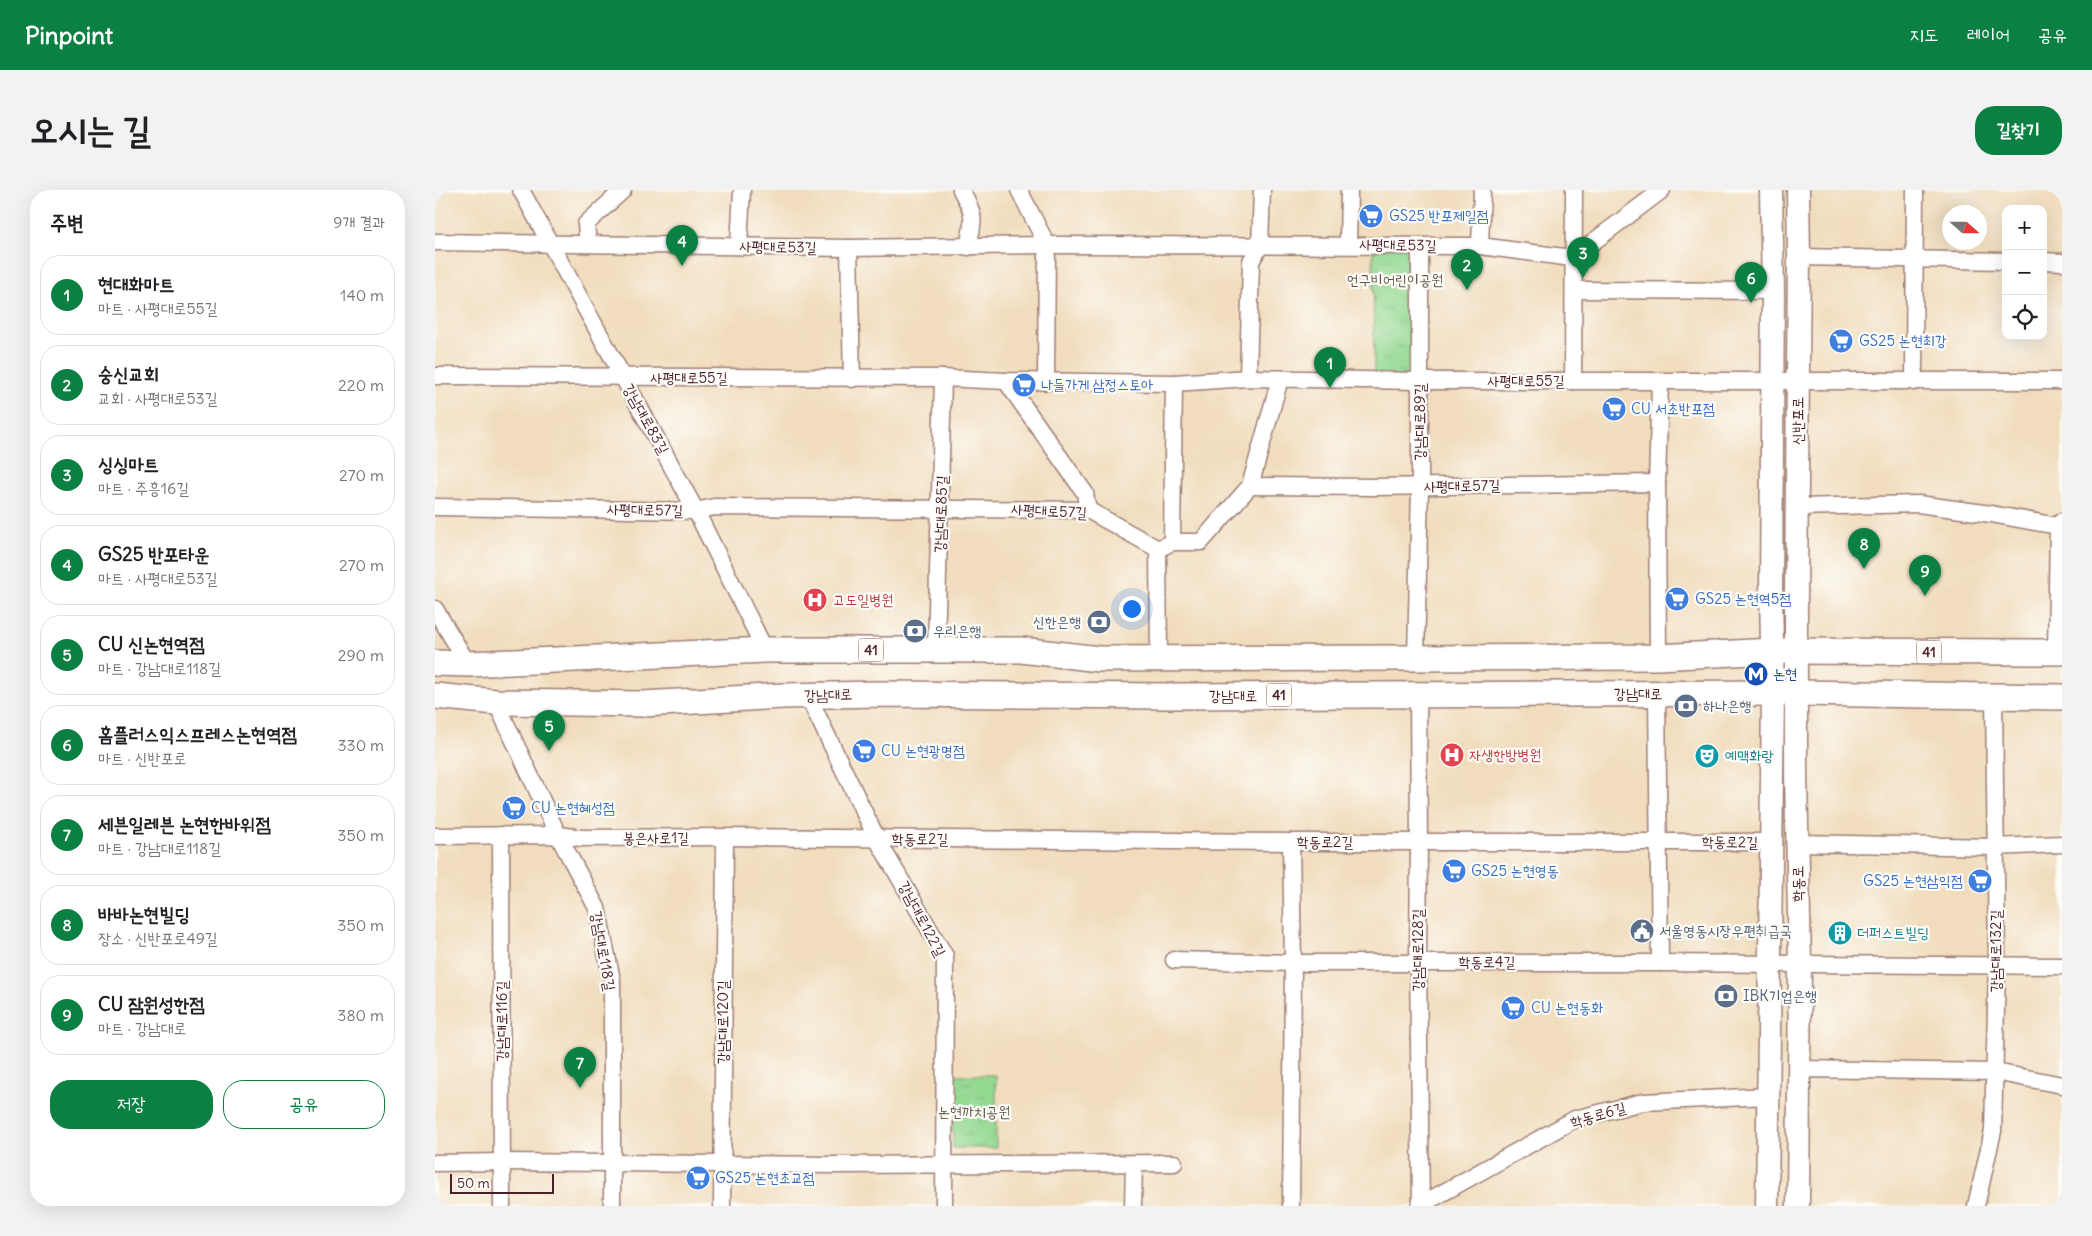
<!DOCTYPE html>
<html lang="ko">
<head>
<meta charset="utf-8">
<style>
	:root { --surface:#fff; --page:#f2f2f2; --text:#202124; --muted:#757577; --line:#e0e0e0; --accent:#0b8043 }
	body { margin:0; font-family:Delius,"Poor Story",sans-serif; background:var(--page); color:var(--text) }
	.controls { position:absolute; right:15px; top:15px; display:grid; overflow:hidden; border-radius:10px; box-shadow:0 5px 20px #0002 }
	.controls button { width:45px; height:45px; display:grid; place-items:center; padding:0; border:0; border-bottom:1px solid var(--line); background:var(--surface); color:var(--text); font:25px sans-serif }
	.compass { position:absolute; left:1507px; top:15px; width:45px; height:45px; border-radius:50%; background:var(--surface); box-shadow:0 5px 20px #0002; rotate:111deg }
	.scale { position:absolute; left:15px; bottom:12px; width:104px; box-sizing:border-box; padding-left:5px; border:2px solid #4a1f2b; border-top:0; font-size:14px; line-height:18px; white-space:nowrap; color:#4a1f2b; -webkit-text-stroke:4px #fdfcf7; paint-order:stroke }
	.you { position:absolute; left:696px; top:418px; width:18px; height:18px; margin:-12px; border:4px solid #fff; border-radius:50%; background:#1a73e8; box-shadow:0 0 0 8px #1a73e833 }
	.badge { display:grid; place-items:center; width:32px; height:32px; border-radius:50%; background:var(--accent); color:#fff; font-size:16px; font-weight:700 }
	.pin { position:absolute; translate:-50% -41px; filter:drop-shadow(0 1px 2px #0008) }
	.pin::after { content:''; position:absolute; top:26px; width:18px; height:15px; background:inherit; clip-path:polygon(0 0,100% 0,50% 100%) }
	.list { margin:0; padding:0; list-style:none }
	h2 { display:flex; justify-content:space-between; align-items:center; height:65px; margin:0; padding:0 20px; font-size:21px }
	h2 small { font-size:16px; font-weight:400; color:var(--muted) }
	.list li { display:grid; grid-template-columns:32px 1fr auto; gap:15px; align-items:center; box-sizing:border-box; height:80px; margin:0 10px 10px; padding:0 10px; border:1px solid var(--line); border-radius:20px }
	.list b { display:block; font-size:19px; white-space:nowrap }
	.list p { margin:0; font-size:16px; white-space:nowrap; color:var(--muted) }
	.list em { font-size:16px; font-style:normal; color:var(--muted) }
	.actions { display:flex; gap:10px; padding:15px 20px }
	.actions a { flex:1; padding:11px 0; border:1px solid var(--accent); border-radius:20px; text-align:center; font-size:18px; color:var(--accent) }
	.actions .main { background:var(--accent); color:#fff }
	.icon { flex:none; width:28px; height:28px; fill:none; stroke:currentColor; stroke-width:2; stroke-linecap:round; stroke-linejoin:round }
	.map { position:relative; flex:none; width:1627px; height:1016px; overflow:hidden; border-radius:20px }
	header { display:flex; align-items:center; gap:30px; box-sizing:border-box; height:70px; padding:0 25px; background:var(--accent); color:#fff }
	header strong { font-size:24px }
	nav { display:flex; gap:28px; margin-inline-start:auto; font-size:18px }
	.intro { display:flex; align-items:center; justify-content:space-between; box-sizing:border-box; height:120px; padding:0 30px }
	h1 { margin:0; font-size:35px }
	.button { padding:12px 22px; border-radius:20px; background:var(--accent); color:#fff; font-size:18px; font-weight:700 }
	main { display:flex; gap:30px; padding:0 30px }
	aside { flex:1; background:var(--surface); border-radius:20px; box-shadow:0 5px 20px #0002 }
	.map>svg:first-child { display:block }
</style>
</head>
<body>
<header>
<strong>Pinpoint</strong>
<nav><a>지도</a><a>레이어</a><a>공유</a></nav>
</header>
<div class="intro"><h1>오시는 길</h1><a class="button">길찾기</a></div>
<main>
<aside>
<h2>주변<small>9개 결과</small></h2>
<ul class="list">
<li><span class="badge">1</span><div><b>현대화마트</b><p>마트 · 사평대로55길</p></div><em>140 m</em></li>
<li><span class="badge">2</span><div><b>숭신교회</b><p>교회 · 사평대로53길</p></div><em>220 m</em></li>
<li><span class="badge">3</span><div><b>싱싱마트</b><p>마트 · 주흥16길</p></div><em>270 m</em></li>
<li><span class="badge">4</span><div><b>GS25 반포타운</b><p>마트 · 사평대로53길</p></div><em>270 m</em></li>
<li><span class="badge">5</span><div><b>CU 신논현역점</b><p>마트 · 강남대로118길</p></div><em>290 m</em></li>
<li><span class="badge">6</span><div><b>홈플러스익스프레스논현역점</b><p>마트 · 신반포로</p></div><em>330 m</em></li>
<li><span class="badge">7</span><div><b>세븐일레븐 논현한바위점</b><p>마트 · 강남대로118길</p></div><em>350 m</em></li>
<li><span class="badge">8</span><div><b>바바논현빌딩</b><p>장소 · 신반포로49길</p></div><em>350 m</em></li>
<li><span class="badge">9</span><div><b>CU 잠원성한점</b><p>마트 · 강남대로</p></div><em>380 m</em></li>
</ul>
<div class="actions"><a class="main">저장</a><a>공유</a></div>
</aside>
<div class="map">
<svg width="1627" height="1016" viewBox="0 0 1627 1016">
	<defs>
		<pattern id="park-tufts" width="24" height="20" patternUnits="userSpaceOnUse" patternTransform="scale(1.25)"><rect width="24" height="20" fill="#94d992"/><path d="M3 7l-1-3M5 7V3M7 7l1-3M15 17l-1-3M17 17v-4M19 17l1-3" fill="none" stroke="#81ba7e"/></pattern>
	</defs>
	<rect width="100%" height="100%" fill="#fdfcf7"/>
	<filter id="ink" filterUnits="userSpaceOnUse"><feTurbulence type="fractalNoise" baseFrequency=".02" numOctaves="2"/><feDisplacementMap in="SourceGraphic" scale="10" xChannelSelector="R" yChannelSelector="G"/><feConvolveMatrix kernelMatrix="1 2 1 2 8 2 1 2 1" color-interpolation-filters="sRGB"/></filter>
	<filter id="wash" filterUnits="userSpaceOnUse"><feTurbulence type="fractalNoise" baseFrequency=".0096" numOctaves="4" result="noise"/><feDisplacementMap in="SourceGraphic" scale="20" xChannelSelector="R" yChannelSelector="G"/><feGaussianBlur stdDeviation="1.12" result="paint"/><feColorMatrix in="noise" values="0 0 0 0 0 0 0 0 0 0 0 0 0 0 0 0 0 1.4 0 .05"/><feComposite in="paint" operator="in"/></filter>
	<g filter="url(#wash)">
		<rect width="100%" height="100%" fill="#f1ddbe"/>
		<g fill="url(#park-tufts)" stroke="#6f7c5e">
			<polygon points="938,55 981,55 982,191 939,190"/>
			<polygon points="517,885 561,885 561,958 518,958"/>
		</g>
	</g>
	<g filter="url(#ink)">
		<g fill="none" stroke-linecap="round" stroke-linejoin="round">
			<defs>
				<g id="minor">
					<polyline points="86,0 261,321 330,460"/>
					<path d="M 526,0 C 541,26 539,28 533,57"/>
					<polyline points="584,0 612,55 611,192"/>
					<polyline points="0,52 414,58 612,55 1045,56 1137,68 1227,0"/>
					<polyline points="153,54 151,34 188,0"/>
					<polyline points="913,54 914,0"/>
					<polyline points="304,56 307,0"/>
					<polyline points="1045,56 1047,0"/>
					<polyline points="414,58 417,189"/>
					<polyline points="1364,67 1571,71"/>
					<polyline points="1608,71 1627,72"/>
					<polyline points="1139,100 1338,101"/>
					<polyline points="0,186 508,188 571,191 739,193 813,188 985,191 1627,191"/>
					<polyline points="813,188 816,71 825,56 827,0"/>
					<polyline points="571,191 650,303 653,320"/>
					<polyline points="1138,191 1139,0"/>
					<polyline points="1479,192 1480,0"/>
					<polyline points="815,296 938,297 1222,293"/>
					<polyline points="0,317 261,321 279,317 653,320 723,359"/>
					<polyline points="1363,317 1483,314 1556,324 1623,336"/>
					<polyline points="737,352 739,193"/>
					<polyline points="723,359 737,352 766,352 815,296 845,189"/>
					<polyline points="723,359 724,468"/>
					<polyline points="0,419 33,474"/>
					<polyline points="501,460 508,188"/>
					<polyline points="1621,462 1623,336 1627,331"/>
					<polyline points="981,467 985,297 985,56"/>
					<polyline points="1223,467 1222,293 1225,192"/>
					<polyline points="983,504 984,651 983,772 986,1016"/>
					<polyline points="1222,504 1225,773"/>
					<polyline points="373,506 442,649 510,766 509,1016"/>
					<polyline points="61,512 123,645 162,718 177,790 177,1016"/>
					<polyline points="66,645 67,1016"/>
					<polyline points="0,646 123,645 147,648 290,647 856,652 1337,652"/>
					<polyline points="1363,653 1560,657 1627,654"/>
					<polyline points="739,770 858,773 1225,773 1627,776"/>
					<polyline points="1363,879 1560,882 1627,895"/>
					<polyline points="0,973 68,972 399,975 739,973"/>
					<polyline points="287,1016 290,647"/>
					<polyline points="698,1016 699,974"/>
					<polyline points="856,1016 858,773 856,652"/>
					<polyline points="984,1016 1140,929 1208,912 1333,906"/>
					<polyline points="1541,1016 1558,941 1562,776 1559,505"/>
				</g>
				<g id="secondary">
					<polyline points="1332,1016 1338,504 1336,403 1338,101 1336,0"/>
					<polyline points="1363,1016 1365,773 1361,586 1361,403 1364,67 1363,0"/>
				</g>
				<g id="primary">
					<polyline points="0,473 33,474 330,460 586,460 664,469 1223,467 1337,461 1627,462"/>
					<polyline points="0,506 61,512 208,514 349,506 442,504 737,506 1361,503 1627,507"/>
				</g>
			</defs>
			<use href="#minor" stroke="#9e7e74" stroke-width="19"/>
			<use href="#secondary" stroke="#9e7e74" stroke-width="25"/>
			<use href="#primary" stroke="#9e7e74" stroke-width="28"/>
			<use href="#minor" stroke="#fff" stroke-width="16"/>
			<use href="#secondary" stroke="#fff" stroke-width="22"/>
			<use href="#primary" stroke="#fff" stroke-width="25"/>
		</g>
	</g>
	<defs>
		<symbol id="supermarket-disc" viewBox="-11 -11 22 22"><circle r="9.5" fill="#3f7fe0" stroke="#fdfcf7"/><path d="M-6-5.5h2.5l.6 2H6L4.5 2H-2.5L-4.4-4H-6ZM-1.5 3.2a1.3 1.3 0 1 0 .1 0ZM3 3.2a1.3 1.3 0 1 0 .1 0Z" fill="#fff"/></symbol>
		<symbol id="hospital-disc" viewBox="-11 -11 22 22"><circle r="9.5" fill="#e0444e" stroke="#fdfcf7"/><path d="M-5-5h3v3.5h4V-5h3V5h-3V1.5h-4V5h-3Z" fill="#fff"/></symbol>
		<symbol id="bank-disc" viewBox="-11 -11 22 22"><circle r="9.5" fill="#5c6f8a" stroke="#fdfcf7"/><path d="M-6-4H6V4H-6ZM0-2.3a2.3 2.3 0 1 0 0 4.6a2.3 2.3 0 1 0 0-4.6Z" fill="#fff"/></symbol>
		<symbol id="metro-disc" viewBox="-11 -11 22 22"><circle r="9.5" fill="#1a4fb4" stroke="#fdfcf7"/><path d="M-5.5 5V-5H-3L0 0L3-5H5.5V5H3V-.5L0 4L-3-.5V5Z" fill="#fff"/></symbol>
		<symbol id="theatre-disc" viewBox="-11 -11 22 22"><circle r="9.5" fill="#0f9aa8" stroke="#fdfcf7"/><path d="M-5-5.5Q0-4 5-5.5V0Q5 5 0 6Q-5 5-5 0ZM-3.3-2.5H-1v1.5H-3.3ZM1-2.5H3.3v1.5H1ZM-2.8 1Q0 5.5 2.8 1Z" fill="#fff"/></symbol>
		<symbol id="civic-disc" viewBox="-11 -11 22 22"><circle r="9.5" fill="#5c6f8a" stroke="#fdfcf7"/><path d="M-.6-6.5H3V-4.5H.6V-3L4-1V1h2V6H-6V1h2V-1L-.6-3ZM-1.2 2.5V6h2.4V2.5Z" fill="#fff"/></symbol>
		<symbol id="building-disc" viewBox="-11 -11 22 22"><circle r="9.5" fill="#0f9aa8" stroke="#fdfcf7"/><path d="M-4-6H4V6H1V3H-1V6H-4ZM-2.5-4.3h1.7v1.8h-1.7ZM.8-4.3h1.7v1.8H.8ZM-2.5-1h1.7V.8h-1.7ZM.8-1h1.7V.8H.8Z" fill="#fff"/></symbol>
	</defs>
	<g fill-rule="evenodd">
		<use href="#supermarket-disc" x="922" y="12" width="28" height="28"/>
		<use href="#supermarket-disc" x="1392" y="137" width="28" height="28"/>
		<use href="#supermarket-disc" x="575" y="181" width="28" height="28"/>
		<use href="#supermarket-disc" x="1165" y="205" width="28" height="28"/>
		<use href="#supermarket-disc" x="1228" y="395" width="28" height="28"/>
		<use href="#hospital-disc" x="366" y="396" width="28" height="28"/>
		<use href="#bank-disc" x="650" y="418" width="28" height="28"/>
		<use href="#bank-disc" x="466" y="427" width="28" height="28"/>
		<use href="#metro-disc" x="1307" y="470" width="28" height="28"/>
		<use href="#bank-disc" x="1237" y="502" width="28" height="28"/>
		<use href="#supermarket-disc" x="415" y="547" width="28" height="28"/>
		<use href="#hospital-disc" x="1003" y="551" width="28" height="28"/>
		<use href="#theatre-disc" x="1258" y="552" width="28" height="28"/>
		<use href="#supermarket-disc" x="65" y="604" width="28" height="28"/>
		<use href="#supermarket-disc" x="1005" y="667" width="28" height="28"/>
		<use href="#supermarket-disc" x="1531" y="677" width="28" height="28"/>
		<use href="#civic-disc" x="1193" y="727" width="28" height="28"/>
		<use href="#building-disc" x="1391" y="729" width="28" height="28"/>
		<use href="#bank-disc" x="1277" y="792" width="28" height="28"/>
		<use href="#supermarket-disc" x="1064" y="804" width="28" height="28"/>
		<use href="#supermarket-disc" x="249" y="974" width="28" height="28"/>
	</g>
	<g text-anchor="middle" stroke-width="4.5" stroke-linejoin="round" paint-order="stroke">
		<g fill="#fdfcf7" stroke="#806168" stroke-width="1">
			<rect x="423.5" y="448.5" width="25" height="23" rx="4"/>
			<rect x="1481.5" y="450.5" width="25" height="23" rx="4"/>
			<rect x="831.5" y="493.5" width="25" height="23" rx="4"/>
		</g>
		<g font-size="14" font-weight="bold" fill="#4a1f2b">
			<text x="436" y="465">41</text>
			<text x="1494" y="467">41</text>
			<text x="844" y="510">41</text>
		</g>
		<g font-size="15" fill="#366cbe" stroke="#fdfcf7" text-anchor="start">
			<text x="954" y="31">GS25 반포제일점</text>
			<text x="1424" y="156">GS25 논현최강</text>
			<text x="606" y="200">나들가게 삼정스토아</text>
			<text x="1196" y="224">CU 서초반포점</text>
			<text x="1260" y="414">GS25 논현역5점</text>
			<text x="446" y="566">CU 논현광명점</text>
			<text x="96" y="623">CU 논현혜성점</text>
			<text x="1036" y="686">GS25 논현영동</text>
			<text x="1528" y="696" text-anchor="end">GS25 논현삼익점</text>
			<text x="1096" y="823">CU 논현동화</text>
			<text x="280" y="993">GS25 논현초교점</text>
		</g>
		<g font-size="15" fill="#4a1f2b" stroke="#fdfcf7">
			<text transform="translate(963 55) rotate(1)" y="5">사평대로53길</text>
			<text transform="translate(343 57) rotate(1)" y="5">사평대로53길</text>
			<text x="254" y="193">사평대로55길</text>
			<text x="1091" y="196">사평대로55길</text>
			<text transform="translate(211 229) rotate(61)" y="5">강남대로83길</text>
			<text transform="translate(1363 231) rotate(-90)" y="5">신반포로</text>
			<text transform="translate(985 232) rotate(-90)" y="5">강남대로89길</text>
			<text transform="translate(1027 296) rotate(-1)" y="5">사평대로57길</text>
			<text transform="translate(210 320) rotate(1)" y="5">사평대로57길</text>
			<text transform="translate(614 321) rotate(3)" y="5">사평대로57길</text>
			<text transform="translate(506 324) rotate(-88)" y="5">강남대로85길</text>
			<text x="1203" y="509">강남대로</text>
			<text transform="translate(393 505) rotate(-2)" y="5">강남대로</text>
			<text x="798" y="511">강남대로</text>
			<text x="221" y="653">봉은사로1길</text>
			<text x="485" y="654">학동로2길</text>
			<text x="890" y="657">학동로2길</text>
			<text transform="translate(1295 652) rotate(1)" y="5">학동로2길</text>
			<text transform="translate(1363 694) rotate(-90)" y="5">학동로</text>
			<text transform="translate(487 729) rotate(62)" y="5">강남대로122길</text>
			<text transform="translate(983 760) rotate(-90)" y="5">강남대로128길</text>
			<text transform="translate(168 761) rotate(80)" y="5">강남대로118길</text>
			<text transform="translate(1561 761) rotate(-90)" y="5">강남대로132길</text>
			<text x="1052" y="777">학동로4길</text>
			<text transform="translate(67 831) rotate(-90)" y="5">강남대로116길</text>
			<text transform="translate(288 832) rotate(-90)" y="5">강남대로120길</text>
			<text transform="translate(1163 925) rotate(-16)" y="5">학동로6길</text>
		</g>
		<g font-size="15" fill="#60574a" stroke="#fdfcf7">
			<text x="960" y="95">언구비어린이공원</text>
			<text x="539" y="927">논현까치공원</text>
		</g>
		<g font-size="15" fill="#be3a42" stroke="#fdfcf7" text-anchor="start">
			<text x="398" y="415">고도일병원</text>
			<text x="1034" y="570">자생한방병원</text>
		</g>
		<g font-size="15" fill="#4e5e75" stroke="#fdfcf7" text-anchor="start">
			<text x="646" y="437" text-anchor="end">신한은행</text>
			<text x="498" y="446">우리은행</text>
			<text x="1268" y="521">하나은행</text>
			<text x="1224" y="746">서울영동시장우편취급국</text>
			<text x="1308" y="811">IBK기업은행</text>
		</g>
		<g font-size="15" fill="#164399" stroke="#fdfcf7" text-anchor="start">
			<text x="1338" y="489">논현</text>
		</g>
		<g font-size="15" fill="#0d838f" stroke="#fdfcf7" text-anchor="start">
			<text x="1290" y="571">예맥화랑</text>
			<text x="1422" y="748">더퍼스트빌딩</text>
		</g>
	</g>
</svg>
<div class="controls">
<button>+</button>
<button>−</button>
<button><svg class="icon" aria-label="locate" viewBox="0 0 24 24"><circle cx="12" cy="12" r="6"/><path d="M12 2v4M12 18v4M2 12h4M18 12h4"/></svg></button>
</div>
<svg class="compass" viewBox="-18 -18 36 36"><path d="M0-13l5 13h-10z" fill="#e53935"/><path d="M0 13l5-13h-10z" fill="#757577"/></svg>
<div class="scale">50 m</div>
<div class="you"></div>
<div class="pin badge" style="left:895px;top:198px">1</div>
<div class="pin badge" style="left:1032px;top:100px">2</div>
<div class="pin badge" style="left:1148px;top:88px">3</div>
<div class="pin badge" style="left:247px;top:76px">4</div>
<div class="pin badge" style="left:114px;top:561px">5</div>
<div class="pin badge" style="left:1316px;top:113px">6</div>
<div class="pin badge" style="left:145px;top:898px">7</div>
<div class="pin badge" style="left:1429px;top:379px">8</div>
<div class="pin badge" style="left:1490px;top:406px">9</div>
</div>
</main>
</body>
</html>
